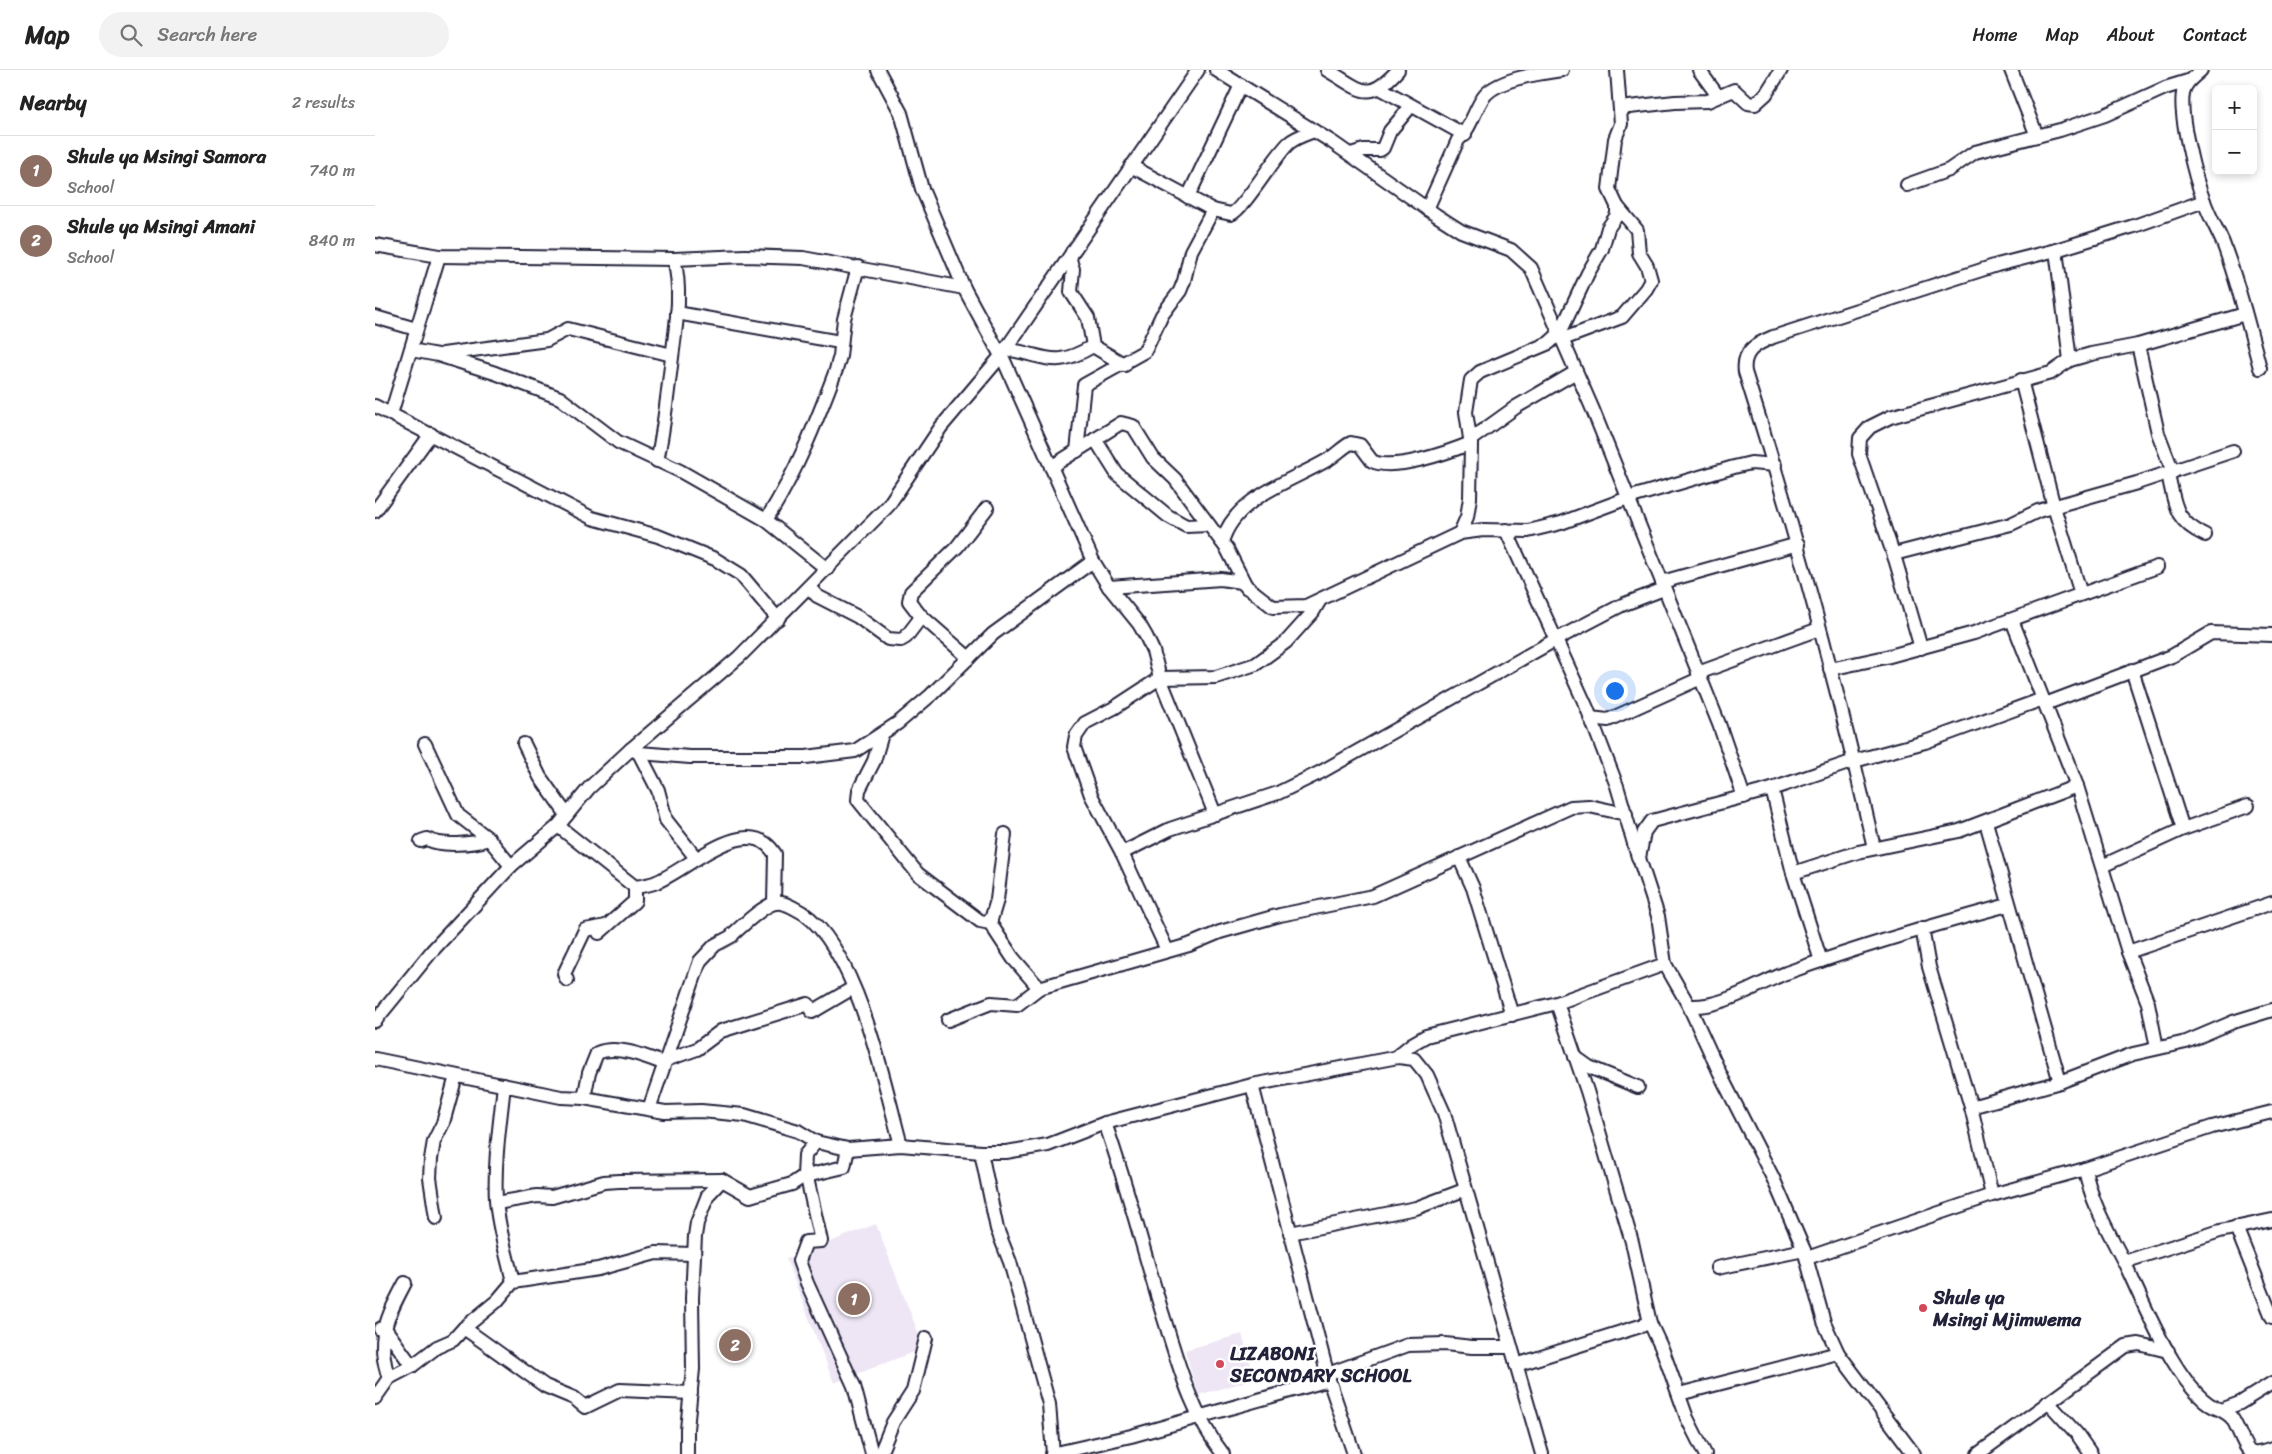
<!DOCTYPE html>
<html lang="en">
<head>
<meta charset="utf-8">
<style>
	:root { --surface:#fff; --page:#f2f2f2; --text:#222; --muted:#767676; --line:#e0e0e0; --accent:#ea580c }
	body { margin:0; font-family:Sriracha,sans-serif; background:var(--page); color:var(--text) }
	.controls { position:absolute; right:15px; top:15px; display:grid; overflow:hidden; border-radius:8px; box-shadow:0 2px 8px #0003 }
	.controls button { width:45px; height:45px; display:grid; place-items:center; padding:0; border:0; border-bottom:1px solid var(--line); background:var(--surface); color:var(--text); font:25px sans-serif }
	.you { position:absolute; left:1239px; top:620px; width:18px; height:18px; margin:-12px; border:4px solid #fff; border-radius:50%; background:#1a73e8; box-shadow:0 0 0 8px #1a73e833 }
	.badge { display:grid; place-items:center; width:32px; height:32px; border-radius:50%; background:var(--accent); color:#fff; font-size:16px; font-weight:700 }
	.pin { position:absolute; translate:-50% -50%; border:2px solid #fff; box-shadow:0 1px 5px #0006 }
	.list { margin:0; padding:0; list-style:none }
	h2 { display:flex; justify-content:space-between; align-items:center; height:65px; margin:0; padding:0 20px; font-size:21px }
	h2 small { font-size:16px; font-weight:400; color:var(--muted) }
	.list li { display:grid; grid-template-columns:32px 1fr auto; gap:15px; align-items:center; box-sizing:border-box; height:70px; padding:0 20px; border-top:1px solid var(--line) }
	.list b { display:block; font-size:19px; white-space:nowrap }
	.list p { margin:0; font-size:16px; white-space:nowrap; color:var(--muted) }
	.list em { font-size:16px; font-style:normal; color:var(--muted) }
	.icon { flex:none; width:28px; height:28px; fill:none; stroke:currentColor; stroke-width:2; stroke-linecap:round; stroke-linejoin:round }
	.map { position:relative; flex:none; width:1897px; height:1384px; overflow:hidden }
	header { display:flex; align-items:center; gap:30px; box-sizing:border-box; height:70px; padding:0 25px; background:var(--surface); border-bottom:1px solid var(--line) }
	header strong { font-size:24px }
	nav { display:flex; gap:28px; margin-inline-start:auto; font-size:18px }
	.search { width:350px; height:45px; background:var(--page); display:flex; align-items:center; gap:12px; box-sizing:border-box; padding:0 18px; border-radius:28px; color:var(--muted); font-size:19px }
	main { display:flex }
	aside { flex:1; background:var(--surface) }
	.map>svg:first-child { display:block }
</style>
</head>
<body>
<header>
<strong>Map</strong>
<div class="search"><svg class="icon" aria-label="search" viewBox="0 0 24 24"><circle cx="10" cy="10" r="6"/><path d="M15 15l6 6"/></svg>Search here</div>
<nav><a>Home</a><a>Map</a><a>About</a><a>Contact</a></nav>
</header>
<main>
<aside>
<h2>Nearby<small>2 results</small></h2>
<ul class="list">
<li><span class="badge" style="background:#8d6e63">1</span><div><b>Shule ya Msingi Samora</b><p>School</p></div><em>740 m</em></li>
<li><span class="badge" style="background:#8d6e63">2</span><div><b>Shule ya Msingi Amani</b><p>School</p></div><em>840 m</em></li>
</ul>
</aside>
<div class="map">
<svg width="1897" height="1384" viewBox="0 0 1897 1384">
	<rect width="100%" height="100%" fill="#fff"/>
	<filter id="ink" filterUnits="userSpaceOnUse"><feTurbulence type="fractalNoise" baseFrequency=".02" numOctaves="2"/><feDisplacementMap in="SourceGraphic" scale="10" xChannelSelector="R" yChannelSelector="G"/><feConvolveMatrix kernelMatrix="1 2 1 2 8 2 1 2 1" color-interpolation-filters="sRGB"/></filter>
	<g filter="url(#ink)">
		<g fill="#eee6f4">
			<polygon points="501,1154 549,1278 459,1313 411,1189"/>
			<polygon points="867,1264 880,1309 823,1325 810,1280"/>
		</g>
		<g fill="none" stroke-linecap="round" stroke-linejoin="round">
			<defs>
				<g id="minor">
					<polyline points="503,0 526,43 547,119 589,218 626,286"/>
					<polyline points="841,0 957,72 1061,145 1086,161 1136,180 1156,198 1218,340 1344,654 1369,727"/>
					<path d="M 952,0 C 987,20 992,34 1023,0"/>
					<polyline points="1324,0 1343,26"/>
					<polyline points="1636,0 1662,66"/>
					<path d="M 1826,0 C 1819,7 1810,12 1808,23 C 1804,46 1820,109 1829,131 C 1834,146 1842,159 1848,173 C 1863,213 1874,256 1885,298"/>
					<polyline points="1005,18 1090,65"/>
					<polyline points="1245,38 1300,32 1333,31 1359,20 1373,33 1380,34 1391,24 1406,0"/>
					<polyline points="976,84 989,80 1005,80 1008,78 1015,61 1036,36"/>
					<path d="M 756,96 L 838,140 L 856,144 C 868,140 899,87 914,73 C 921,67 931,64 939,61"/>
					<polyline points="1532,115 1574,100 1600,82 1685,60 1730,45 1790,18 1813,11"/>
					<polyline points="813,127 866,15"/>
					<path d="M 1052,139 L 1083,70 C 1095,60 1099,41 1108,28 C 1120,9 1166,3 1187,0"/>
					<polyline points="0,175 64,186 299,189 370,186 428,188 589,218"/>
					<polyline points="1681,180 1695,290"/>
					<polyline points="697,182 695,190 698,199 696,222 713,248 718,276 750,295"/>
					<polyline points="302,243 465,272"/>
					<polyline points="0,247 41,259"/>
					<polyline points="1188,269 1247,247 1271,219 1276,210 1272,196 1264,183 1262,160 1242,136 1234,119 1240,69 1246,54 1242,0"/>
					<polyline points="1763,275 1783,363 1798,402"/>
					<path d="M 629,279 C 671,284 676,301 718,276"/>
					<polyline points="36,280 63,285 120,303 185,328 243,372 305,401 391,450"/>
					<polyline points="68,284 172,270 193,259 297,285"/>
					<polyline points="626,284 718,491 734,517 764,554 771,566 778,581 785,608 840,744"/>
					<polyline points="1646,310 1679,437 1706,524"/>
					<polyline points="0,336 217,448 283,466 340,489 366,505 403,549"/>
					<polyline points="16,344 64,186"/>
					<polyline points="720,369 742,404 793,446 811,456 834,455"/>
					<polyline points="1095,370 1141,337 1201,302"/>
					<polyline points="702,381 709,315 770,281 787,245 805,221 809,211 816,181 838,140"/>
					<path d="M 282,391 C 289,359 292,328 296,296 C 300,260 308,224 299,189"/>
					<polyline points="676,397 746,353 758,356 778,388 800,409 852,479 872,518"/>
					<path d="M 1793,404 C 1800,434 1799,451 1830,465"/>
					<polyline points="0,441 56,364"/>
					<polyline points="1131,460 1212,638 1242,716 1263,787"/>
					<polyline points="1085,463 1092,447 1095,428 1096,375 1091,342 1096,310 1105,302 1174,273 1185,263 1213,203 1227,179 1233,158 1242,145 1242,136"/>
					<path d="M 847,472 C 860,426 918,411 954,389 C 962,384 968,377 976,373 L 985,375 L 997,391 C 1018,402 1074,382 1096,373"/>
					<polyline points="1519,484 1636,454 1663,441 1762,413 1858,381"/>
					<path d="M 452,499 L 391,450 C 421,403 441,353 461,300 L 465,286 L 469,249 L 483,197"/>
					<polyline points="1287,512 1423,474"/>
					<polyline points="434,517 442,526 483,547 513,569 526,570 531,567 547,546"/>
					<polyline points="734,517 846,509 866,512 898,537 931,536 1085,463 1108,460 1153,461 1186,453 1253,428 1359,397 1376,393 1400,395"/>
					<polyline points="1637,550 1702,716 1753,882 1773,933 1782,978"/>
					<polyline points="1546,578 1521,492 1484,384 1485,368 1495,357 1515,347 1676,303 1695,290 1716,284 1763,275 1870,244"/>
					<polyline points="594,588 544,544 534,531 536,522 582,477 612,438"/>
					<polyline points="1455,599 1511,587 1599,563 1782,497"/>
					<polyline points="1757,600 1808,759"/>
					<polyline points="1323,603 1444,559"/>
					<polyline points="1670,634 1797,586 1836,563 1897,565"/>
					<polyline points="1215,648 1233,650 1326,608"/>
					<polyline points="507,664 499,691 484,720 483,730 543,804 605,851 615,853 638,888 664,918"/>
					<polyline points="50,674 83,745 114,769 136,796"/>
					<polyline points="149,674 165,707 192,745"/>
					<polyline points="256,679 264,683 315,687 431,687 480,681 523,653 556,625 618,564 718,491"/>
					<polyline points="264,683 283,720 291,750 321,788"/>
					<polyline points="1397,719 1418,803 1446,891"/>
					<polyline points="1611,752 1685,1012"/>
					<polyline points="183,756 260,817"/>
					<path d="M 46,771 L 52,769 C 67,777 98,774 114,769"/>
					<path d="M 1499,778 C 1463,618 1420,459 1370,302 C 1367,281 1381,274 1398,267 L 1622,195 L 1681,180 L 1762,155 L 1829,131"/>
					<polyline points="747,783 795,759 903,723 946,702 1182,569 1247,535 1289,519"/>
					<polyline points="1084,787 1098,818 1137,945"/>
					<polyline points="1727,796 1808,759 1873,736"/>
					<polyline points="1418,803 1483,782 1584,761 1702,716"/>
					<polyline points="615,853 622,830 630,764"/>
					<polyline points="1547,858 1554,897 1596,1037 1617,1125"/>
					<path d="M 224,863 L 260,831 L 260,817 C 266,816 273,815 279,813 C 311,802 372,739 400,784 L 399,833"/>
					<polyline points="792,880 747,783 716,725 699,677 701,666 710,653 739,638 785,608 841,607 881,594 911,572 938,542 945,530"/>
					<polyline points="1753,882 1897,833"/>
					<polyline points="192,910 189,904 210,860 231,856"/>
					<polyline points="1182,933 1212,1021 1257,1172 1275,1253 1288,1281 1312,1348 1330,1384"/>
					<path d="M 1314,936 C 1348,938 1380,915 1411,903 C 1484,877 1558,855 1633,835"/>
					<polyline points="573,950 616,933 642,935 664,918 814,875 845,862 905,845 998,826 1196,737 1214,736 1251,744"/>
					<polyline points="0,951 57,881 136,796 183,756 214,718 256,679 364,587 513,436 566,357 626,286 823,0"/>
					<polyline points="1021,987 1037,974 1051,966 1182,933 1290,894"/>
					<polyline points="1200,987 1214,997 1263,1017"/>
					<polyline points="0,989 186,1027 209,1028 290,1042 326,1041 369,1045 423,1061 441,1072 473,1079 526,1075 606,1082 631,1082 673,1075 730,1053 877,1015 1023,987 1039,989 1052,1005 1069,1043 1167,1384"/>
					<path d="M 129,1015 C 125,1053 119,1092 121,1130 C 123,1158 132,1185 138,1212"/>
					<path d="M 209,1028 L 214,1003 L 222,983 C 241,975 267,985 285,992 L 322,979 L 346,961 L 433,934 L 437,942 L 478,918"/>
					<polyline points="1596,1037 1685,1012 1758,984 1811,972 1858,952 1897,940"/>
					<path d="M 274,1039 L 325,891 L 340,875 L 357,866 L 358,864 C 367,856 390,834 401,833 C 408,832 413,835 419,838 C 480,865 509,1014 526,1075"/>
					<path d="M 730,1053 C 752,1115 768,1179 787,1242 C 803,1292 815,1342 848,1384"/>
					<polyline points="606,1082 622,1159 635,1192 674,1334 678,1384"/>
					<polyline points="430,1099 446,1171 431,1172 424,1191 432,1213 479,1316 497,1384"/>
					<path d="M 1710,1099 C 1717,1137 1737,1167 1753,1200 C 1770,1236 1807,1329 1846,1340 L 1865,1333 L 1897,1313"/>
					<polyline points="431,1106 469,1097 473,1079"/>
					<polyline points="122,1133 162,1126 177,1127 229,1112 244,1111 347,1110"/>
					<polyline points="61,1148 55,1108 56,1089 59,1071 68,1053 81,1006"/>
					<polyline points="1861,1157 1897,1247"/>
					<polyline points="915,1163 1041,1138 1089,1120"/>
					<polyline points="1432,1188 1617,1125 1710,1099 1837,1057 1897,1042"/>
					<polyline points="1749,1192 1845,1161 1897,1150"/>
					<polyline points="1342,1198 1429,1180"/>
					<polyline points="89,1258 170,1316 199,1328 210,1337 245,1320 316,1323"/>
					<polyline points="5,1259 9,1257 37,1296"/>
					<polyline points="1141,1295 1275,1253"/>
					<polyline points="953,1304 1033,1275 1070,1274 1097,1277 1136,1277"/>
					<path d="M 14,1308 C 0,1270 12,1247 30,1213"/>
					<polyline points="954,1310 979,1384"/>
					<polyline points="1304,1324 1463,1283"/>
					<polyline points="0,1328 14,1308 37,1296 62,1277 78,1270 89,1258 122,1231 138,1212 223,1199 281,1183 319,1184"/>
					<polyline points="1673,1332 1702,1364 1716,1384"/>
					<path d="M 1846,1340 C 1849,1342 1853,1344 1856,1347 C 1863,1355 1869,1381 1878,1383 C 1884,1384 1891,1381 1897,1379"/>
					<polyline points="312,1384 312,1359 318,1299 317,1228 320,1166 322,1153 333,1125 347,1110 375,1126 417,1114 429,1106 430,1085 441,1072"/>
					<polyline points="505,1384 518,1352 538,1321 551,1268"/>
					<polyline points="677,1384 756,1366 954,1310 877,1015"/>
					<polyline points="1539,1384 1463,1283 1449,1252 1429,1180 1398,1108 1348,1010 1314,936 1290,894 1283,846 1264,788 1269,762 1277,751 1397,719 1479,691 1550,672 1668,629"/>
					<polyline points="1603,1384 1751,1276 1764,1274 1793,1281"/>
				</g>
			</defs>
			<use href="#minor" stroke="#22223b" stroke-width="16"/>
			<use href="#minor" stroke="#fff" stroke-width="12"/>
		</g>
	</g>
	<g fill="#d1495b" stroke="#fff" stroke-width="2">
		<circle cx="1548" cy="1238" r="5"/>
		<circle cx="845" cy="1294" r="5"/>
	</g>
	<g text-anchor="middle" stroke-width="5" stroke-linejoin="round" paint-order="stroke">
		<g font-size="19" font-weight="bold" fill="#22223b" stroke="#fff" text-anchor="start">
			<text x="1558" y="1234">Shule ya<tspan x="1558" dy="22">Msingi Mjimwema</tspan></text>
			<text x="855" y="1290">LIZABONI<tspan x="855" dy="22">SECONDARY SCHOOL</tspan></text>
		</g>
	</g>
</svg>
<div class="controls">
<button>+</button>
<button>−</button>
</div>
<div class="you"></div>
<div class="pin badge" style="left:479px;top:1229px;background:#8d6e63">1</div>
<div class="pin badge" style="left:360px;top:1275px;background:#8d6e63">2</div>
</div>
</main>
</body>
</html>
